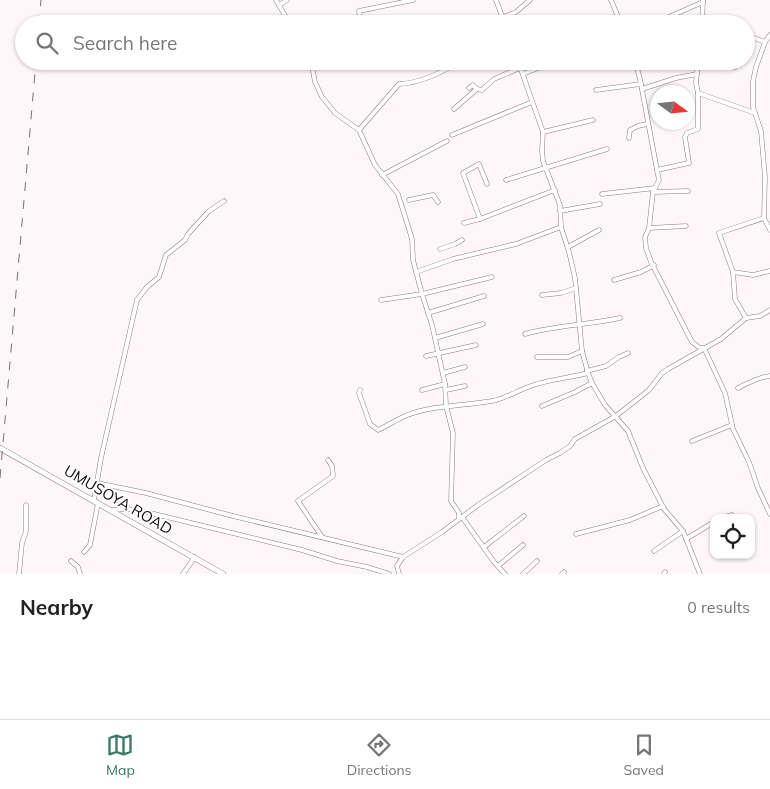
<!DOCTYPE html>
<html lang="en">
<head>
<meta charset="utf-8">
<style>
	:root { --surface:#fff; --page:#f2f2f2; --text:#222; --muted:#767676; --line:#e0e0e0; --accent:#397967 }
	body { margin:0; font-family:Mulish,sans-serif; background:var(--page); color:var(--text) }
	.controls { position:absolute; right:15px; bottom:15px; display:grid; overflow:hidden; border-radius:10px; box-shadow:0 1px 4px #0004 }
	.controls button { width:45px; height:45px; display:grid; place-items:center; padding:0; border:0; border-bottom:1px solid var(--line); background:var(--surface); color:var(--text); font:25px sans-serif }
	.compass { position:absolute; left:650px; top:85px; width:45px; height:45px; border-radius:50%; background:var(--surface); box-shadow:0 1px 4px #0004; rotate:105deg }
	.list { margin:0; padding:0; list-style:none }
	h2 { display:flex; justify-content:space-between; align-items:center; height:65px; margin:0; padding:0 20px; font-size:21px }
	h2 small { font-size:16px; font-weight:400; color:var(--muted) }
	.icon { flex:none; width:28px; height:28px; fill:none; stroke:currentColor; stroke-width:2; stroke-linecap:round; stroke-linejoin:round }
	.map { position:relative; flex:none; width:770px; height:574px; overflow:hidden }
	.search { position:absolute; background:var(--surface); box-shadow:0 1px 4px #0004; left:15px; right:15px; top:15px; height:55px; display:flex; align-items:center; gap:12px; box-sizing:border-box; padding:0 18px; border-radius:28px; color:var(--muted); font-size:19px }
	.sheet { height:145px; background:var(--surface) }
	nav { display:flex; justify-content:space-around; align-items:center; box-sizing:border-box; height:70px; border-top:1px solid var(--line); background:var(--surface); font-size:14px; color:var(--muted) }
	nav a { display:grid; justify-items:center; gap:2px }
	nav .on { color:var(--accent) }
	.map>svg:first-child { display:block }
</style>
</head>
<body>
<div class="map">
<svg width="770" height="574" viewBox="0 0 770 574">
	<rect width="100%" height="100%" fill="#fff6f9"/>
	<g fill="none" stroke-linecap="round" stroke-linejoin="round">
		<defs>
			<g id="minor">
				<polyline points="276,0 290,24"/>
				<polyline points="496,0 505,24"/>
				<polyline points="611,0 621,24"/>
				<polyline points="279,5 287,0"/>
				<polyline points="503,17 516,12 530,0"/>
				<polyline points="655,23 703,2"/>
				<polyline points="361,24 359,11 413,0"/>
				<polyline points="702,24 703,0"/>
				<polyline points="746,35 765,42"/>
				<polyline points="770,35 765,42 756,67 753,81 753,107 761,131 765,177 764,218 770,230"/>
				<polyline points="311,61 315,82 322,97 335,113 359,130 375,165 398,194 412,239 413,260 422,294 492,277"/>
				<polyline points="518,61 543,132 542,151 543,161 560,205 561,227 569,252 575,278 582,351 588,373 592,383 605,405 628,431 643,468 664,509 683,531 700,574"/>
				<polyline points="635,61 640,79 657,170"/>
				<polyline points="698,61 696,83 698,93 755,113"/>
				<polyline points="698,61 735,67"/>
				<polyline points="523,74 556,61"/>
				<polyline points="469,88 473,85 477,89"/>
				<polyline points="642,89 676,78 697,74"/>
				<polyline points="596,90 641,84"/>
				<polyline points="698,93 698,129 687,133 685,137 689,163 657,170 659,180 653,192 649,228 645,237 646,248 651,262 692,342 700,348 704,348 725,393 733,429 749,462 758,488 770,514"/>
				<polyline points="454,109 477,89 482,90 494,79 520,68"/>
				<path d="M 359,130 L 399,84 C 420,83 443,72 460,61"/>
				<polyline points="543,132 593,120"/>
				<polyline points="452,135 532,102"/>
				<polyline points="629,138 630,130 638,126 647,124"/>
				<polyline points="382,175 447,141"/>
				<polyline points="506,180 607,149"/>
				<polyline points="653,192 688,191"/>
				<polyline points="602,194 655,188"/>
				<polyline points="409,200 433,195 438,202"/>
				<polyline points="560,211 600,204"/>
				<polyline points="480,219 463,173 479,164 487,184"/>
				<polyline points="464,223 480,219 555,190"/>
				<polyline points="649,228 686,226"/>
				<polyline points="568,247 599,230"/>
				<polyline points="440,249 455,244 462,240"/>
				<polyline points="416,272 453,259 516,244 561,227"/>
				<polyline points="733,272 753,275 770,271"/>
				<polyline points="614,280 641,272 654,265"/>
				<polyline points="542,295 561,293 576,288"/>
				<polyline points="381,300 422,294 432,325 445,384 446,406 453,433 451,501 459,513 459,519"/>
				<polyline points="428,313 484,296"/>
				<polyline points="746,318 735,299 733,272 719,233 764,218"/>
				<path d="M 525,334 C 556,325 588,325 620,318"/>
				<polyline points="435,338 483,324"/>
				<polyline points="426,356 476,345"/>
				<polyline points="537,357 568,357 582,351"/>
				<polyline points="587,371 606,366 619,357 628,353"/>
				<polyline points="443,373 465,367"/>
				<path d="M 738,388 C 745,384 763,376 770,376"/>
				<path d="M 360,390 L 359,393 L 370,424 L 378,430 C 387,426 396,420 405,416 C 432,405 463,406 492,401 C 506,398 515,392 528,387 C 545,380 569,378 588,373"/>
				<polyline points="422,390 445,384"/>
				<polyline points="446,390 465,386"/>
				<polyline points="542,406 575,392 592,383"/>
				<polyline points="692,441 732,425"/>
				<polyline points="97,483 146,493 233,516 403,557"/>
				<polyline points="94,500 101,458 137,300 147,287 159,277 166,255 185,240 188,234 209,211 224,201"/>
				<polyline points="111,510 128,509 142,511 302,550 337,561 367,567 389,574"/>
				<polyline points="462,517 494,562 505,574"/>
				<polyline points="721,518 732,515"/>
				<polyline points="576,534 630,520 663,506"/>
				<polyline points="322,537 298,501 333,476 332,466 328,460"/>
				<polyline points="686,539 714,522"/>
				<polyline points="484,547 524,516"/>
				<polyline points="654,551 683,531"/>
				<polyline points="84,552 90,545 98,503"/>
				<polyline points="71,561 78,567 80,574"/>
				<polyline points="498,566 523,545"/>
				<polyline points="19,574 22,543 26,531 26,505"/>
				<polyline points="183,574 195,557"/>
				<polyline points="399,574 397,566 403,557 442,532 478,505 546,460 560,453 570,446 575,439 616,416 649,390 662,373 668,369 721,339 746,318 760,316 770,310"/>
				<polyline points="523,574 537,561"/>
				<polyline points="562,574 564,572"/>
				<polyline points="664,574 665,572"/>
			</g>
			<polyline id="secondary" points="0,448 223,574"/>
		</defs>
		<use href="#minor" stroke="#8d7981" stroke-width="5"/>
		<use href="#secondary" stroke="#8d7981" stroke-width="6"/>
		<use href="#minor" stroke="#fff" stroke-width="4"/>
		<use href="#secondary" stroke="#fff" stroke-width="5"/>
		<g stroke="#797174" stroke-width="1" stroke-dasharray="9 9" stroke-linecap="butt">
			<polyline points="39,24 41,0"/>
			<polyline points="0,478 36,61"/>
		</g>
	</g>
	<g text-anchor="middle" stroke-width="4" stroke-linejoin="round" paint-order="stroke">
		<g font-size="15" fill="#110a0d" stroke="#fff">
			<text transform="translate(118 500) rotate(30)" y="5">UMUSOYA ROAD</text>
		</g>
	</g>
</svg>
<div class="controls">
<button><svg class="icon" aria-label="locate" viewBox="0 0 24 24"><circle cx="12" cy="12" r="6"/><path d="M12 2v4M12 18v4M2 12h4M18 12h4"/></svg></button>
</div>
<svg class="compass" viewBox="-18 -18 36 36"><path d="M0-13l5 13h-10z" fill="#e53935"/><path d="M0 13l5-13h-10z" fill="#767676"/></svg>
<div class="search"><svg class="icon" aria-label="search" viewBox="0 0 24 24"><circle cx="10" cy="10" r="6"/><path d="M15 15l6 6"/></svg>Search here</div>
</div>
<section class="sheet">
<h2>Nearby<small>0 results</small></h2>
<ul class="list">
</ul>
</section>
<nav>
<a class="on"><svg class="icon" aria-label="map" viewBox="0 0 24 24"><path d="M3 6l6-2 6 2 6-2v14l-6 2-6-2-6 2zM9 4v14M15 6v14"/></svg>Map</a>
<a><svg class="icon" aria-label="directions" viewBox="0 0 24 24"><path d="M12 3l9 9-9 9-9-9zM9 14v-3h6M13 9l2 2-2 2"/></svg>Directions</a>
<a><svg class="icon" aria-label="saved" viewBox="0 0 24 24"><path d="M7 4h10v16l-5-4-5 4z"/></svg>Saved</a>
</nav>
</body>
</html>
